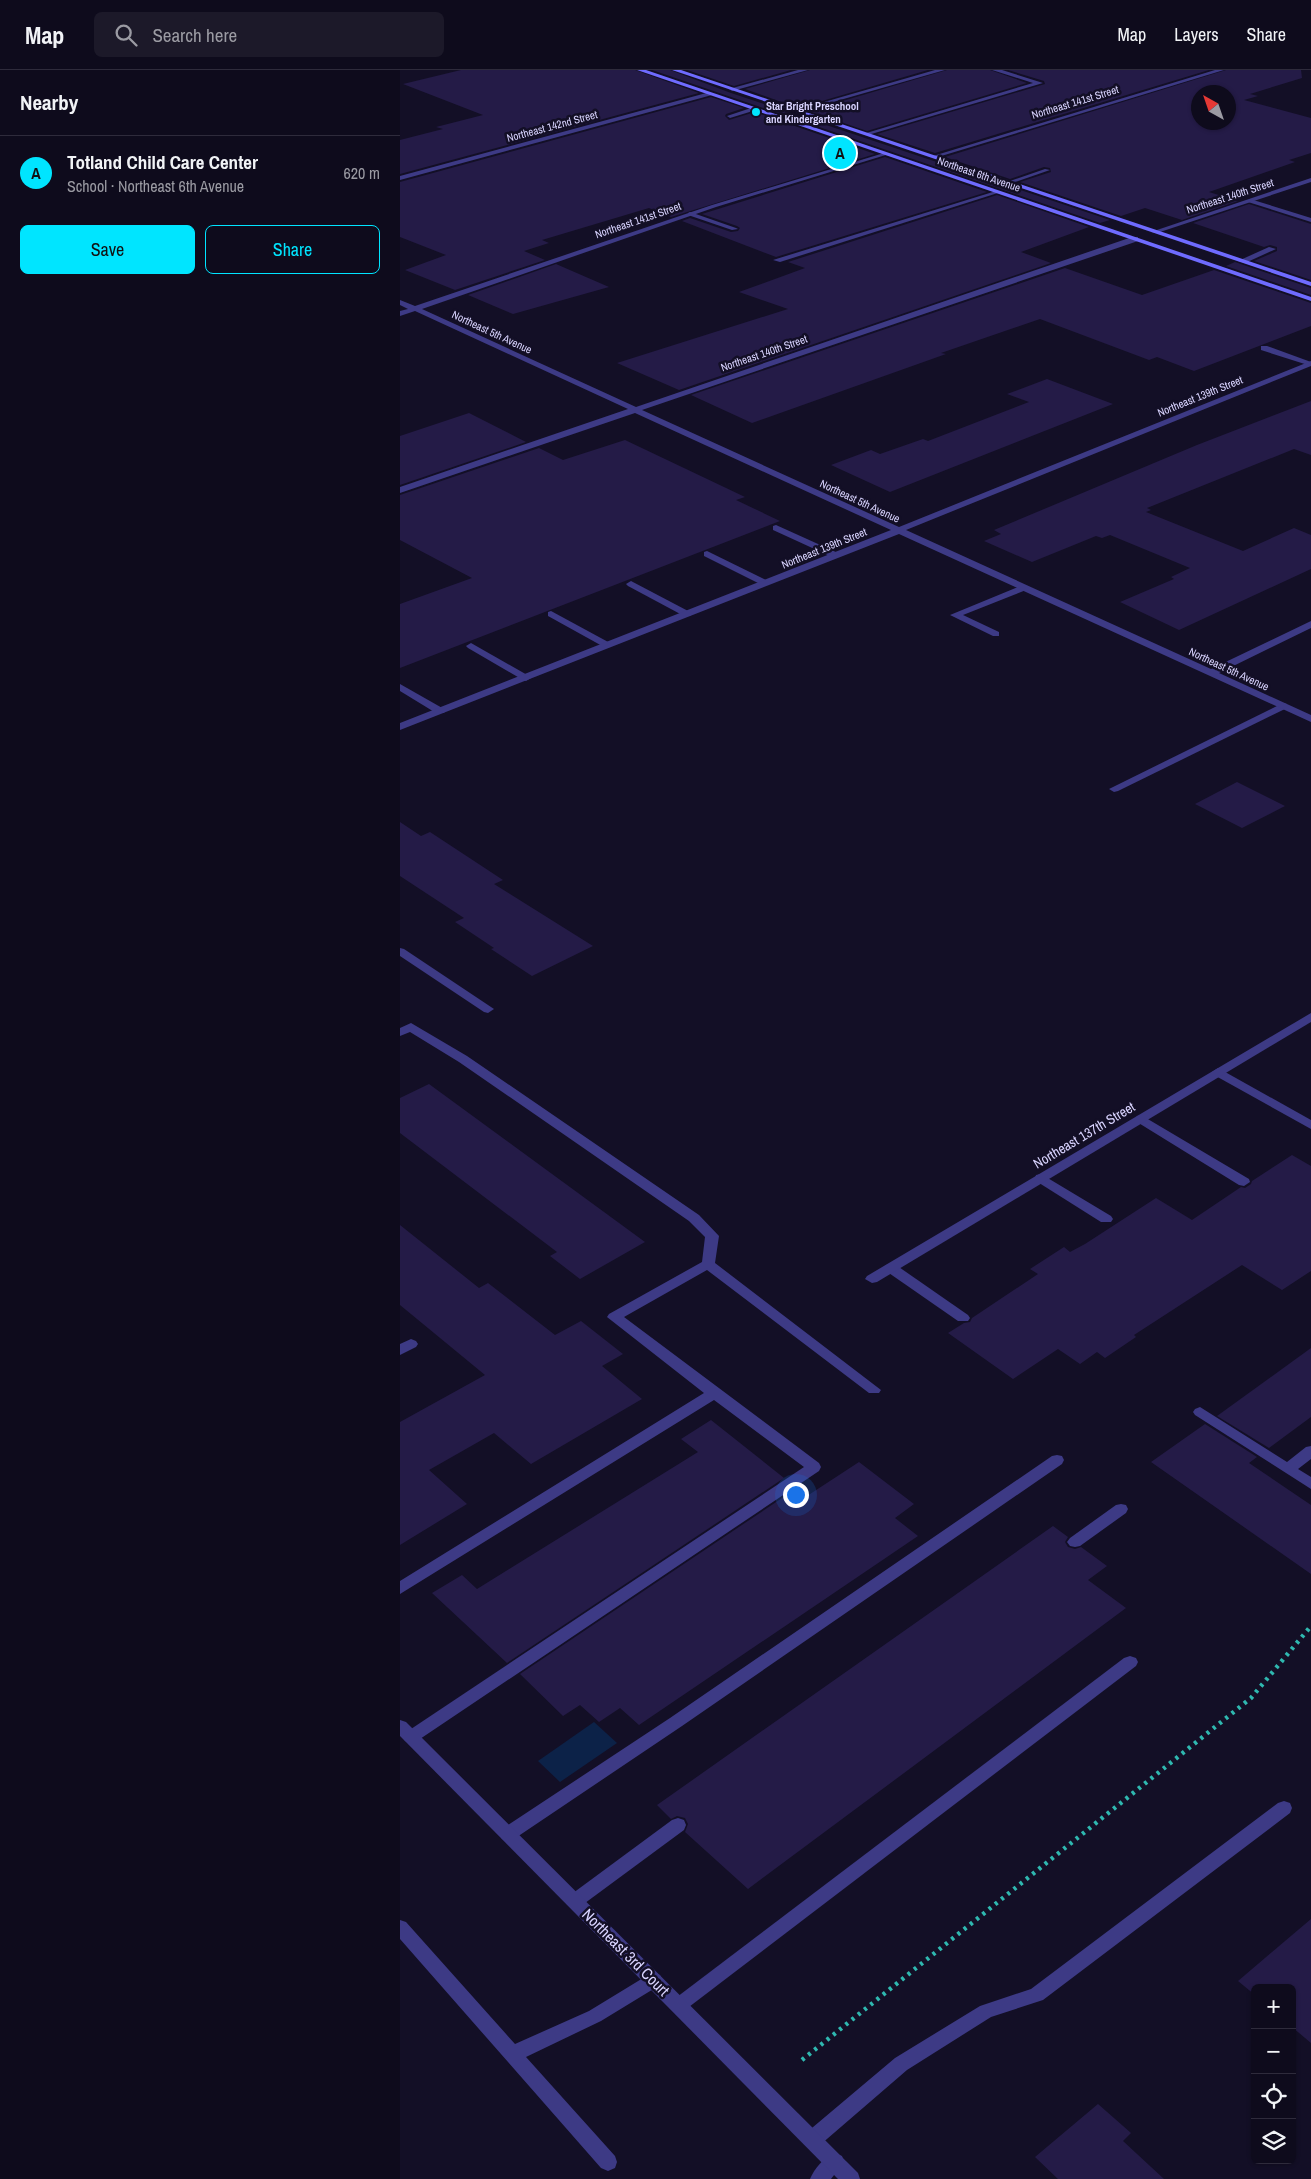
<!DOCTYPE html>
<html lang="en">
<head>
<meta charset="utf-8">
<style>
	:root { --surface:#0e0b1c; --page:#1c1929; --text:#f1f3f6; --muted:#9b9ba3; --line:#2e2b3b; --accent:#00e5ff }
	body { margin:0; font-family:"Archivo Narrow",sans-serif; background:var(--page); color:var(--text) }
	.controls { position:absolute; right:15px; bottom:15px; display:grid; overflow:hidden; border-radius:8px; box-shadow:0 1px 4px #0004 }
	.controls button { width:45px; height:45px; display:grid; place-items:center; padding:0; border:0; border-bottom:1px solid var(--line); background:var(--surface); color:var(--text); font:25px sans-serif }
	.compass { position:absolute; left:791px; top:15px; width:45px; height:45px; border-radius:50%; background:var(--surface); box-shadow:0 1px 4px #0004; rotate:320deg }
	.you { position:absolute; left:395px; top:1424px; width:18px; height:18px; margin:-12px; border:4px solid #fff; border-radius:50%; background:#1a73e8; box-shadow:0 0 0 8px #1a73e833 }
	.badge { display:grid; place-items:center; width:32px; height:32px; border-radius:50%; background:var(--accent); color:#111; font-size:16px; font-weight:700 }
	.pin { position:absolute; translate:-50% -50%; border:2px solid #fff; box-shadow:0 1px 5px #0006 }
	.list { margin:0; padding:0; list-style:none }
	h2 { display:flex; justify-content:space-between; align-items:center; height:65px; margin:0; padding:0 20px; font-size:21px }
	h2 small { font-size:16px; font-weight:400; color:var(--muted) }
	.list li { display:grid; grid-template-columns:32px 1fr auto; gap:15px; align-items:center; box-sizing:border-box; height:75px; padding:0 20px; border-top:1px solid var(--line) }
	.list b { display:block; font-size:19px; white-space:nowrap }
	.list p { margin:0; font-size:16px; white-space:nowrap; color:var(--muted) }
	.list em { font-size:16px; font-style:normal; color:var(--muted) }
	.actions { display:flex; gap:10px; padding:15px 20px }
	.actions a { flex:1; padding:11px 0; border:1px solid var(--accent); border-radius:8px; text-align:center; font-size:18px; color:var(--accent) }
	.actions .main { background:var(--accent); color:#111 }
	.icon { flex:none; width:28px; height:28px; fill:none; stroke:currentColor; stroke-width:2; stroke-linecap:round; stroke-linejoin:round }
	.map { position:relative; flex:none; width:911px; height:2109px; overflow:hidden }
	header { display:flex; align-items:center; gap:30px; box-sizing:border-box; height:70px; padding:0 25px; background:var(--surface); border-bottom:1px solid var(--line) }
	header strong { font-size:24px }
	nav { display:flex; gap:28px; margin-inline-start:auto; font-size:18px }
	.search { width:350px; height:45px; background:var(--page); display:flex; align-items:center; gap:12px; box-sizing:border-box; padding:0 18px; border-radius:8px; color:var(--muted); font-size:19px }
	main { display:flex }
	aside { flex:1; background:var(--surface) }
	.map>svg:first-child { display:block }
</style>
</head>
<body>
<header>
<strong>Map</strong>
<div class="search"><svg class="icon" aria-label="search" viewBox="0 0 24 24"><circle cx="10" cy="10" r="6"/><path d="M15 15l6 6"/></svg>Search here</div>
<nav><a>Map</a><a>Layers</a><a>Share</a></nav>
</header>
<main>
<aside>
<h2>Nearby<small></small></h2>
<ul class="list">
<li><span class="badge">A</span><div><b>Totland Child Care Center</b><p>School · Northeast 6th Avenue</p></div><em>620 m</em></li>
</ul>
<div class="actions"><a class="main">Save</a><a>Share</a></div>
</aside>
<div class="map">
<svg width="911" height="2109" viewBox="0 0 911 2109">
	<rect width="100%" height="100%" fill="#130f26"/>
	<polygon fill="#0c2248" points="194,1652 217,1673 160,1712 138,1691"/>
	<g fill="#241b47" fill-rule="evenodd">
		<polygon points="61,0 235,0 299,23 0,104 0,70 43,59 36,57 83,45 3,14"/>
		<polygon points="252,0 270,0 331,23 710,150 700,153"/>
		<polygon points="287,0 391,0 334,16"/>
		<polygon points="410,0 528,0 398,38 345,19"/>
		<polygon points="547,0 590,0 627,13 467,61 409,41"/>
		<polygon points="608,0 809,0 535,83 477,64 645,14 644,11"/>
		<path d="M 826,0 L 901,0 L 902,8 L 850,24 L 858,26 L 844,30 L 911,48 L 911,83 L 889,90 L 895,92 L 809,122 L 838,131 L 782,150 L 745,138 L 721,146 L 620,112 L 651,102 L 650,98 L 644,97 L 610,109 L 545,87 ZM 798,22 L 828,22 L 828,52 L 798,52 Z"/>
		<polygon points="311,27 344,38 326,44 325,46 329,50 355,42 475,84 271,147 249,138 142,170 149,173 124,181 145,190 55,220 5,200 46,185 0,167 0,112"/>
		<polygon points="485,87 587,122 376,187 282,151 290,148 331,162 338,161 340,158 337,156 302,144"/>
		<polygon points="597,125 689,157 621,182 651,193 279,320 217,293 388,239 339,222 405,198 388,192"/>
		<polygon points="849,134 911,154 911,210 854,191 877,181 877,177 870,175 864,177 793,153"/>
		<polygon points="835,192 911,218 911,225 826,196"/>
		<polygon points="156,194 209,217 113,244 68,225"/>
		<polygon points="665,198 742,225 814,200 911,233 911,256 794,301 757,287 749,290 640,249 541,283 546,284 352,353 291,325"/>
		<polygon points="647,309 713,334 490,422 431,395 471,380 480,384 523,369 528,371 629,332 607,324"/>
		<polygon points="911,331 911,385 894,379 747,438 751,440 746,442 843,481 894,458 911,465 911,499 779,560 720,532 774,509 771,507 790,498 710,465 702,468 696,466 632,492 584,471 601,464 594,460 797,375"/>
		<polygon points="69,343 126,372 0,415 0,366"/>
		<polygon points="225,370 345,427 336,430 380,451 0,598 0,534 72,508 0,470 0,425 139,378 163,390"/>
		<polygon points="837,712 885,736 842,758 795,734"/>
		<polygon points="0,752 21,766 30,762 103,810 94,814 193,876 132,906 91,879 94,878 55,852 64,848 0,806"/>
		<polygon points="29,1014 245,1172 180,1209 150,1186 157,1182 0,1063 0,1028"/>
		<polygon points="892,1085 911,1096 911,1201 882,1220 842,1195 734,1265 736,1267 705,1288 697,1282 680,1294 658,1279 613,1309 548,1263 564,1253 570,1252 572,1248 638,1204 630,1199 664,1177 670,1182 685,1174 756,1128 792,1150 841,1117 845,1118 851,1114 852,1111"/>
		<polygon points="0,1155 79,1218 88,1213 155,1265 181,1251 223,1284 202,1296 242,1329 131,1394 94,1363 29,1400 67,1434 0,1475 0,1352 85,1305 0,1235"/>
		<polygon points="911,1278 911,1347 869,1378 817,1346"/>
		<polygon points="311,1350 384,1408 107,1593 32,1523 62,1505 77,1519 298,1382 281,1369"/>
		<polygon points="805,1354 857,1387 849,1393 911,1435 911,1504 751,1392"/>
		<polygon points="459,1392 514,1434 495,1448 518,1466 239,1655 220,1638 199,1652 180,1635 163,1646 120,1604 397,1418 407,1426"/>
		<polygon points="653,1456 668,1467 665,1472 668,1477 675,1479 681,1477 707,1496 688,1510 726,1538 348,1819 285,1762 288,1754 285,1748 277,1746 271,1749 257,1735"/>
		<polygon points="911,1849 911,1973 892,1957 892,1918 855,1918 855,1925 838,1911"/>
		<polygon points="698,2034 731,2063 723,2071 764,2109 658,2109 635,2087"/>
	</g>
	<g fill="none" stroke-linecap="round" stroke-linejoin="round">
		<polyline stroke="#2fb8b0" stroke-width="4.5" stroke-dasharray="3 5" stroke-linecap="butt" points="402,1990 851,1628 911,1556"/>
		<g fill="#3d3a85" fill-rule="evenodd">
			<polygon points="535,0 545,0 398,42 393,41"/>
			<polygon points="592,0 602,0 643,13 468,65 463,64 633,13"/>
			<polygon points="354,37 356,40 330,48 327,46"/>
			<polygon points="645,99 650,100 612,113 607,112"/>
			<polygon points="596,121 601,122 380,192 373,190"/>
			<polygon points="850,129 911,148 911,152 848,132 847,131"/>
			<polygon points="290,142 336,158 338,159 332,160 288,145 288,143"/>
			<polygon points="869,177 876,179 845,193 838,191"/>
			<polygon points="861,276 867,276 911,292 911,296 861,280"/>
			<polygon points="376,455 438,483 440,485 438,487 432,487 373,460 373,456"/>
			<polygon points="307,481 368,511 370,513 368,515 362,515 304,486 304,482"/>
			<polygon points="231,511 290,542 292,544 290,546 284,546 228,516 226,514"/>
			<polygon points="623,515 628,518 626,520 563,545 599,562 599,566 593,566 550,545"/>
			<polygon points="151,541 210,573 212,575 207,578 204,577 148,546 148,542"/>
			<polygon points="71,573 129,606 131,608 126,611 123,610 68,578 66,576"/>
			<polygon points="0,614 44,639 45,641 44,643 36,643 0,621"/>
			<polygon points="883,633 887,634 887,638 718,721 714,722 709,719"/>
			<polygon points="11,953 67,986 299,1145 319,1166 315,1193 481,1320 479,1323 469,1323 307,1200 224,1247 419,1393 421,1397 419,1401 17,1671 11,1673 5,1671 3,1667 5,1663 404,1397 314,1330 0,1524 0,1511 304,1323 207,1247 209,1244 302,1192 305,1167 289,1151 59,992 10,962 0,966 0,958"/>
			<polygon points="818,998 911,1050 911,1059 814,1005 812,1002"/>
			<polygon points="741,1045 849,1109 850,1112 844,1116 839,1115 737,1052 735,1049 737,1046"/>
			<polygon points="641,1104 711,1146 713,1149 711,1152 701,1152 636,1111 635,1108 636,1105"/>
			<polygon points="491,1194 496,1195 568,1245 570,1248 568,1251 558,1251 486,1201 484,1198 486,1195"/>
			<polygon points="11,1269 16,1271 18,1274 16,1277 0,1285 0,1274"/>
			<polygon points="800,1337 887,1392 906,1377 911,1376 911,1389 898,1399 911,1407 911,1419 795,1345 793,1342 795,1339"/>
			<polygon points="657,1385 662,1386 664,1390 662,1394 282,1656 114,1769 108,1771 102,1769 100,1764 102,1759 270,1648 652,1386"/>
			<polygon points="721,1434 726,1435 728,1439 726,1443 680,1476 675,1477 670,1476 667,1472 670,1468 716,1435"/>
			<polygon points="730,1586 736,1588 738,1592 736,1596 285,1940 279,1943 273,1940 270,1935 273,1930 724,1588"/>
			<polygon points="884,1731 890,1733 892,1738 890,1743 643,1930 591,1947 507,2000 420,2075 413,2077 406,2075 404,2069 406,2063 495,1988 580,1936 631,1919 878,1733"/>
			<polygon points="278,1748 284,1750 286,1755 284,1760 181,1836 175,1838 169,1836 166,1831 169,1826 272,1750"/>
			<polygon points="0,1850 6,1852 115,1974 189,1941 248,1905 254,1902 260,1905 263,1910 260,1915 201,1951 126,1987 215,2086 217,2092 215,2098 208,2101 201,2098 0,1869"/>
			<path d="M 435,2083 L 442,2086 L 444,2092 L 431,2109 L 410,2109 C 414,2099 424,2087 435,2083 Z"/>
		</g>
		<g fill="#3d3a85" fill-rule="evenodd">
			<polygon points="398,0 408,0 332,21 329,19"/>
			<polygon points="310,22 312,25 0,110 0,106"/>
			<polygon points="484,83 489,84 316,137 22,239 236,337 732,167 738,167 738,171 242,340 499,457 911,291 911,296 506,460 811,599 911,551 911,558 819,603 911,645 911,652 499,464 0,660 0,653 491,460 235,343 0,423 0,417 228,339 15,241 0,246 0,241 8,239 0,235 0,230 15,236 312,135"/>
			<polygon points="911,108 911,112 757,163 751,162"/>
			<polygon points="0,878 4,879 94,939 88,943 84,942 0,886"/>
			<polygon points="911,943 911,952 477,1212 472,1213 465,1209 467,1206"/>
			<polygon points="0,1650 6,1652 458,2103 460,2109 438,2109 0,1666"/>
		</g>
		<polygon fill="#3d3a85" fill-rule="evenodd" points="815,0 824,0 538,87 533,86"/>
		<g fill="#6f6bff" fill-rule="evenodd">
			<polygon points="237,0 246,0 911,227 911,231"/>
			<polygon points="272,0 281,0 911,212 911,216"/>
		</g>
	</g>
	<circle fill="#00e5ff" stroke="#130f26" stroke-width="2" cx="356" cy="42" r="5"/>
	<g text-anchor="middle" stroke-width="5" stroke-linejoin="round" paint-order="stroke">
		<g font-size="11" fill="#d9d4ff" stroke="#130f26">
			<text transform="translate(675 32) rotate(-17)" y="4">Northeast 141st Street</text>
			<text transform="translate(152 56) rotate(-15)" y="4">Northeast 142nd Street</text>
			<text transform="translate(579 104) rotate(19)" y="4">Northeast 6th Avenue</text>
			<text transform="translate(830 126) rotate(-18)" y="4">Northeast 140th Street</text>
			<text transform="translate(238 150) rotate(-19)" y="4">Northeast 141st Street</text>
			<text transform="translate(92 262) rotate(25)" y="4">Northeast 5th Avenue</text>
			<text transform="translate(364 283) rotate(-19)" y="4">Northeast 140th Street</text>
			<text transform="translate(800 326) rotate(-22)" y="4">Northeast 139th Street</text>
			<text transform="translate(460 431) rotate(25)" y="4">Northeast 5th Avenue</text>
			<text transform="translate(424 478) rotate(-22)" y="4">Northeast 139th Street</text>
			<text transform="translate(829 599) rotate(25)" y="4">Northeast 5th Avenue</text>
		</g>
		<g font-size="11" font-weight="bold" fill="#d9d4ff" stroke="#130f26" text-anchor="start">
			<text x="366" y="40">Star Bright Preschool<tspan x="366" dy="13">and Kindergarten</tspan></text>
		</g>
		<g font-size="14" fill="#d9d4ff" stroke="#130f26">
			<text transform="translate(684 1065) rotate(-31)" y="5">Northeast 137th Street</text>
		</g>
		<g font-size="16" fill="#d9d4ff" stroke="#130f26">
			<text transform="translate(226 1882) rotate(45)" y="6">Northeast 3rd Court</text>
		</g>
	</g>
</svg>
<div class="controls">
<button>+</button>
<button>−</button>
<button><svg class="icon" aria-label="locate" viewBox="0 0 24 24"><circle cx="12" cy="12" r="6"/><path d="M12 2v4M12 18v4M2 12h4M18 12h4"/></svg></button>
<button><svg class="icon" aria-label="layers" viewBox="0 0 24 24"><path d="M12 4l9 5-9 5-9-5zM3 14l9 5 9-5"/></svg></button>
</div>
<svg class="compass" viewBox="-18 -18 36 36"><path d="M0-13l5 13h-10z" fill="#e53935"/><path d="M0 13l5-13h-10z" fill="#9b9ba3"/></svg>
<div class="you"></div>
<div class="pin badge" style="left:440px;top:83px">A</div>
</div>
</main>
</body>
</html>
